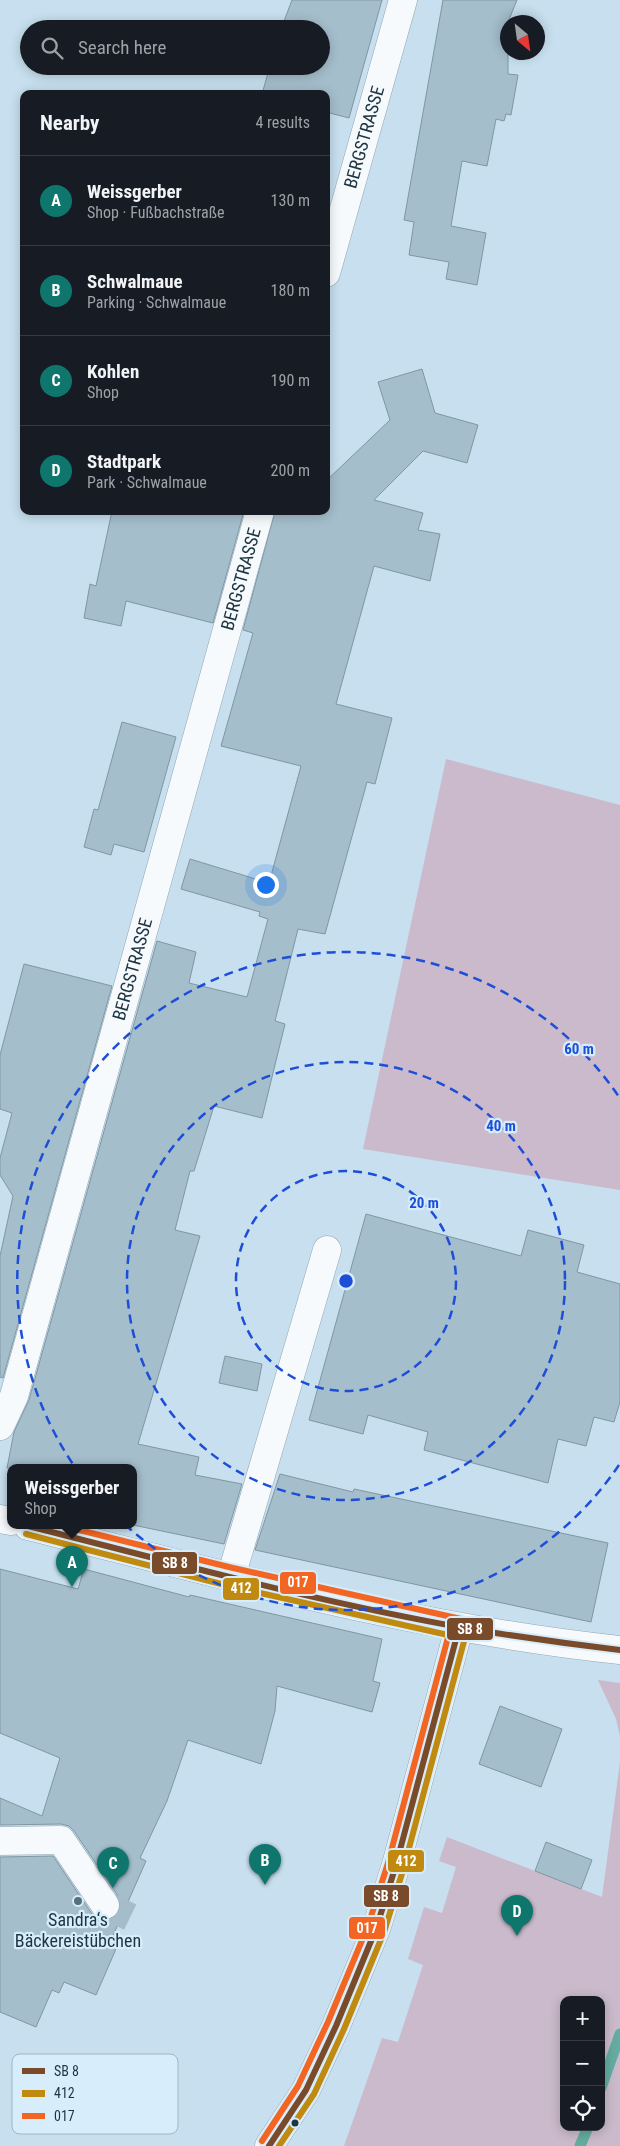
<!DOCTYPE html>
<html lang="en">
<head>
<meta charset="utf-8">
<style>
	:root { --surface:#171b24; --page:#242831; --text:#f1f3f6; --muted:#9ea1a6; --line:#363941; --accent:#0f766e }
	body { margin:0; font-family:"Roboto Condensed",sans-serif; background:var(--page); color:var(--text) }
	.controls { position:absolute; right:15px; bottom:15px; display:grid; overflow:hidden; border-radius:10px; box-shadow:0 2px 12px #0003 }
	.controls button { width:45px; height:45px; display:grid; place-items:center; padding:0; border:0; border-bottom:1px solid var(--line); background:var(--surface); color:var(--text); font:25px sans-serif }
	.compass { position:absolute; left:500px; top:15px; width:45px; height:45px; border-radius:50%; background:var(--surface); box-shadow:0 2px 12px #0003; rotate:151deg }
	.you { position:absolute; left:265px; top:884px; width:18px; height:18px; margin:-12px; border:4px solid #fff; border-radius:50%; background:#1a73e8; box-shadow:0 0 0 8px #1a73e833 }
	.badge { display:grid; place-items:center; width:32px; height:32px; border-radius:50%; background:var(--accent); color:#fff; font-size:16px; font-weight:700 }
	.pin { position:absolute; translate:-50% -41px; filter:drop-shadow(0 1px 2px #0008) }
	.pin::after { content:''; position:absolute; top:26px; width:18px; height:15px; background:inherit; clip-path:polygon(0 0,100% 0,50% 100%) }
	.popup { position:absolute; left:7px; top:1464px; width:130px; height:65px; box-sizing:border-box; display:grid; place-content:center; border-radius:10px; background:var(--surface); filter:drop-shadow(0 1px 4px #0005); font-size:16px; white-space:nowrap; color:var(--muted) }
	.popup b { font-size:19px; color:var(--text) }
	.popup::after { content:''; position:absolute; left:50%; top:100%; margin-left:-10px; border:10px solid transparent; border-top-color:var(--surface) }
	.list { margin:0; padding:0; list-style:none }
	h2 { display:flex; justify-content:space-between; align-items:center; height:65px; margin:0; padding:0 20px; font-size:21px }
	h2 small { font-size:16px; font-weight:400; color:var(--muted) }
	.list li { display:grid; grid-template-columns:32px 1fr auto; gap:15px; align-items:center; box-sizing:border-box; height:90px; padding:0 20px; border-top:1px solid var(--line) }
	.list b { display:block; font-size:19px; white-space:nowrap }
	.list p { margin:0; font-size:16px; white-space:nowrap; color:var(--muted) }
	.list em { font-size:16px; font-style:normal; color:var(--muted) }
	.icon { flex:none; width:28px; height:28px; fill:none; stroke:currentColor; stroke-width:2; stroke-linecap:round; stroke-linejoin:round }
	.map { position:relative; flex:none; width:620px; height:2146px; overflow:hidden }
	.search { position:absolute; background:var(--surface); box-shadow:0 2px 12px #0003; left:20px; top:20px; width:310px; height:55px; display:flex; align-items:center; gap:12px; box-sizing:border-box; padding:0 18px; border-radius:28px; color:var(--muted); font-size:19px }
	.panel { position:absolute; background:var(--surface); box-shadow:0 2px 12px #0003; left:20px; top:90px; width:310px; height:425px; border-radius:10px }
	.map>svg:first-child { display:block }
</style>
</head>
<body>
<div class="map">
<svg width="620" height="2146" viewBox="0 0 620 2146">
	<rect width="100%" height="100%" fill="#c7dfee"/>
	<g fill="#cabacb" fill-rule="evenodd">
		<polygon points="446,759 620,805 620,1190 363,1149"/>
		<polygon points="598,1680 620,1683 620,1736 616,1719"/>
		<path d="M 620,1762 L 620,2146 L 344,2146 L 382,2038 L 398,2042 L 423,1965 L 408,1959 L 424,1907 L 442,1913 L 456,1867 L 439,1861 L 447,1837 L 602,1897 ZM 564,2000 L 601,2000 L 601,2127 L 564,2127 Z"/>
	</g>
	<g fill="none" stroke-linecap="round" stroke-linejoin="round">
		<g stroke="#64aca1" stroke-width="11">
			<polyline points="601,2088 620,2034"/>
			<polyline points="580,2146 588,2127"/>
		</g>
	</g>
	<g fill="#a5becc" stroke="#8196a2">
		<polygon points="292,0 382,0 349,118 326,112 326,94 262,94 270,66 321,66 321,29 281,29"/>
		<polygon points="443,0 517,0 508,22 508,74 518,75 511,115 506,114 504,121 496,119 487,166 462,161 451,226 486,233 477,285 446,279 449,262 409,255 414,222 404,220"/>
		<polygon points="422,369 435,413 478,425 467,463 423,451 374,500 423,513 418,530 440,534 430,581 374,566 336,704 392,718 375,784 367,782 325,934 298,929 275,1021 285,1024 262,1118 214,1106 194,1171 190,1171 175,1230 200,1236 138,1444 199,1457 195,1475 242,1484 224,1544 133,1525 133,1468 7,1468 14,1432 29,1400 157,941 196,952 189,983 247,997 268,919 259,916 260,912 181,889 190,859 269,883 301,766 221,746 253,633 243,630 275,511 326,511 326,481 390,420 378,382"/>
		<polygon points="112,511 244,511 213,623 126,601 121,626 84,618 90,584 96,586"/>
		<polygon points="122,722 176,737 144,852 114,844 111,855 84,847 94,809 98,810"/>
		<polygon points="24,964 112,986 3,1378 0,1377 0,1256 13,1196 0,1175 0,1158 12,1113 0,1109 0,1055"/>
		<polygon points="366,1214 521,1256 528,1230 584,1245 577,1272 620,1284 620,1402 614,1422 594,1417 586,1446 558,1439 548,1483 424,1450 428,1432 368,1415 363,1434 309,1420"/>
		<polygon points="225,1356 262,1364 257,1391 219,1383"/>
		<polygon points="280,1474 353,1492 354,1489 608,1543 591,1622 255,1550"/>
		<polygon points="0,1569 78,1589 84,1569 189,1597 190,1595 382,1639 373,1681 380,1683 372,1712 277,1686 275,1711 261,1764 188,1740 167,1801 140,1858 146,1861 112,1938 119,1942 96,1995 64,1982 59,1993 52,1990 36,2027 0,2012 0,1857 53,1856 92,1914 99,1919 107,1920 114,1918 119,1911 120,1903 118,1896 74,1831 69,1826 61,1824 0,1825 0,1798 42,1816 60,1758 0,1733"/>
		<polygon points="500,1706 562,1729 541,1787 479,1764"/>
		<polygon points="546,1842 592,1860 581,1889 535,1871"/>
	</g>
	<g fill="none" stroke-linecap="round" stroke-linejoin="round">
		<polyline stroke="#a5bdcb" stroke-width="28" stroke-dasharray="28 14" stroke-linecap="butt" points="105,1905 134,1919"/>
		<defs>
			<g id="minor">
				<path id="s1" d="M 326,273 L 403,0"/>
				<path id="s2" d="M 0,1426 L 14,1396 L 260,511"/>
				<polyline points="0,1519 11,1521"/>
				<path d="M 28,1526 C 223,1575 419,1629 620,1650"/>
				<polyline points="231,1577 327,1250"/>
				<polyline points="0,1841 61,1840 105,1905"/>
				<polyline points="269,2146 306,2090 336,2026 376,1929 396,1865 459,1628"/>
			</g>
		</defs>
		<use href="#minor" stroke="#91a6b3" stroke-width="29"/>
		<use href="#minor" stroke="#f7fafc" stroke-width="28"/>
		<defs>
			<g id="bus-1">
				<path d="M 28,1526 C 175,1563 321,1603 470,1629 C 520,1637 570,1644 620,1650"/>
				<polyline points="269,2146 306,2090 336,2026 376,1929 396,1865 459,1628"/>
			</g>
			<g id="bus-2">
				<polyline points="26,1534 229,1586 457,1637"/>
				<polyline points="279,2146 314,2094 344,2029 384,1932 404,1867 467,1630"/>
			</g>
			<g id="bus-3">
				<polyline points="63,1526 233,1568 461,1619"/>
				<polyline points="262,2141 298,2086 328,2022 368,1926 388,1863 451,1626"/>
			</g>
		</defs>
		<use href="#bus-1" stroke="#d7edfb" stroke-width="10"/>
		<use href="#bus-2" stroke="#d7edfb" stroke-width="10"/>
		<use href="#bus-3" stroke="#d7edfb" stroke-width="10"/>
		<use href="#bus-1" stroke="#7a4b2a" stroke-width="6"/>
		<use href="#bus-2" stroke="#c08a10" stroke-width="6"/>
		<use href="#bus-3" stroke="#f26522" stroke-width="6"/>
	</g>
	<g fill="none" stroke="#1d4ed8" stroke-width="2.5" stroke-dasharray="9 6">
		<circle cx="346" cy="1281" r="110"/>
		<circle cx="346" cy="1281" r="219"/>
		<path d="M619 1465A329 329 0 1 1 619 1097"/>
	</g>
	<circle fill="#58707e" stroke="#d7edfb" stroke-width="2" cx="78" cy="1901" r="5"/>
	<circle fill="#1d3441" stroke="#d7edfb" stroke-width="2" cx="295" cy="2123" r="4.5"/>
	<g text-anchor="middle" stroke-width="4.5" stroke-linejoin="round" paint-order="stroke">
		<g font-size="18" fill="#1d3441" stroke="#d7edfb">
			<text dy="6" stroke="none"><textPath href="#s1" startOffset="141">BERGSTRASSE</textPath></text>
			<text dy="6" stroke="none"><textPath href="#s2" startOffset="881">BERGSTRASSE</textPath></text>
			<text dy="6" stroke="none"><textPath href="#s2" startOffset="476">BERGSTRASSE</textPath></text>
		</g>
		<g font-size="18" fill="#1d3441" stroke="#d7edfb">
			<text x="78" y="1926">Sandra‘s<tspan x="78" dy="21">Bäckereistübchen</tspan></text>
		</g>
	</g>
	<rect x="12" y="2054" width="166" height="80" rx="8" fill="#d7edfb" stroke="#9fb6c3" stroke-width="1"/>
	<rect x="22" y="2068" width="23" height="6" fill="#7a4b2a"/>
	<rect x="22" y="2090" width="23" height="7" fill="#c08a10"/>
	<rect x="22" y="2113" width="23" height="6" fill="#f26522"/>
	<g font-size="14" fill="#1d3441">
		<text x="54" y="2076">SB 8</text>
		<text x="54" y="2098">412</text>
		<text x="54" y="2121">017</text>
	</g>
	<circle cx="346" cy="1281" r="8" fill="#1d4ed8" stroke="#d7edfb" stroke-width="2.5"/>
	<g font-size="15" text-anchor="middle" font-weight="bold" fill="#1d4ed8" stroke="#d7edfb" stroke-width="4.5" stroke-linejoin="round" paint-order="stroke">
		<text x="579" y="1054">60 m</text>
		<text x="501" y="1131">40 m</text>
		<text x="424" y="1208">20 m</text>
	</g>
	<g stroke="#d7edfb" stroke-width="2">
		<rect x="151" y="1551" width="47" height="24" rx="5" fill="#7a4b2a"/>
		<rect x="279" y="1571" width="38" height="24" rx="5" fill="#f26522"/>
		<rect x="222" y="1577" width="38" height="24" rx="5" fill="#c08a10"/>
		<rect x="446" y="1617" width="48" height="24" rx="5" fill="#7a4b2a"/>
		<rect x="387" y="1849" width="38" height="24" rx="5" fill="#c08a10"/>
		<rect x="363" y="1884" width="47" height="24" rx="5" fill="#7a4b2a"/>
		<rect x="348" y="1916" width="38" height="24" rx="5" fill="#f26522"/>
	</g>
	<g font-size="14" text-anchor="middle" font-weight="bold" fill="#fff">
		<text x="175" y="1568">SB 8</text>
		<text x="298" y="1587">017</text>
		<text x="241" y="1593">412</text>
		<text x="470" y="1634">SB 8</text>
		<text x="406" y="1866">412</text>
		<text x="386" y="1901">SB 8</text>
		<text x="367" y="1933">017</text>
	</g>
</svg>
<div class="controls">
<button>+</button>
<button>−</button>
<button><svg class="icon" aria-label="locate" viewBox="0 0 24 24"><circle cx="12" cy="12" r="6"/><path d="M12 2v4M12 18v4M2 12h4M18 12h4"/></svg></button>
</div>
<svg class="compass" viewBox="-18 -18 36 36"><path d="M0-13l5 13h-10z" fill="#e53935"/><path d="M0 13l5-13h-10z" fill="#9ea1a6"/></svg>
<div class="you"></div>
<div class="pin badge" style="left:72px;top:1587px">A</div>
<div class="popup"><b>Weissgerber</b>Shop</div>
<div class="pin badge" style="left:265px;top:1885px">B</div>
<div class="pin badge" style="left:113px;top:1888px">C</div>
<div class="pin badge" style="left:517px;top:1936px">D</div>
<div class="search"><svg class="icon" aria-label="search" viewBox="0 0 24 24"><circle cx="10" cy="10" r="6"/><path d="M15 15l6 6"/></svg>Search here</div>
<section class="panel">
<h2>Nearby<small>4 results</small></h2>
<ul class="list">
<li><span class="badge">A</span><div><b>Weissgerber</b><p>Shop · Fußbachstraße</p></div><em>130 m</em></li>
<li><span class="badge">B</span><div><b>Schwalmaue</b><p>Parking · Schwalmaue</p></div><em>180 m</em></li>
<li><span class="badge">C</span><div><b>Kohlen</b><p>Shop</p></div><em>190 m</em></li>
<li><span class="badge">D</span><div><b>Stadtpark</b><p>Park · Schwalmaue</p></div><em>200 m</em></li>
</ul>
</section>
</div>
</body>
</html>
